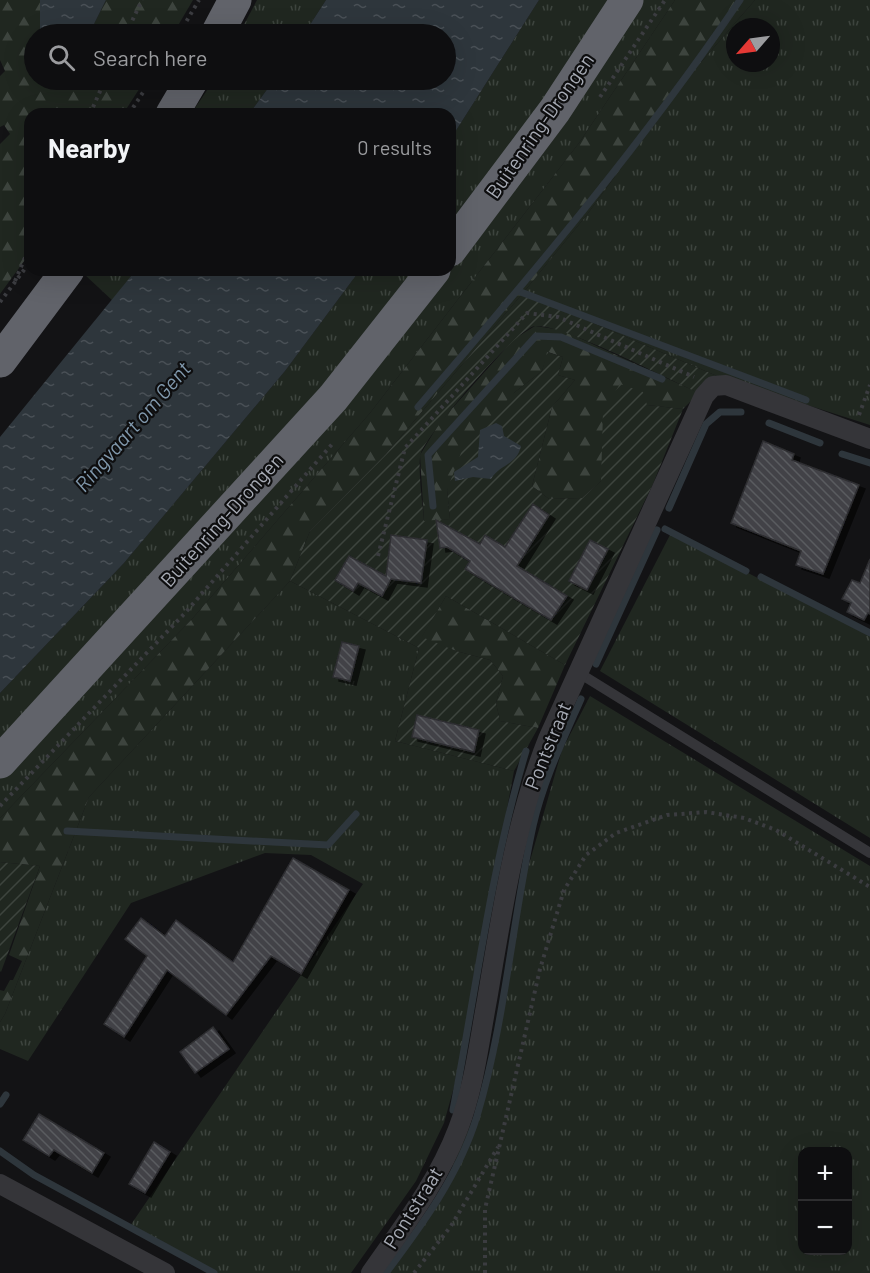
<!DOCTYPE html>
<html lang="en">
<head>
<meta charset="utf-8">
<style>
	:root { --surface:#0e0e10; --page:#1c1c1e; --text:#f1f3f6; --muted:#9b9c9f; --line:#2e2e30 }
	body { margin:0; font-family:Barlow,sans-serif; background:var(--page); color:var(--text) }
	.controls { position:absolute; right:18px; bottom:18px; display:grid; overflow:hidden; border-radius:12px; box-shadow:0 6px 24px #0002 }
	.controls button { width:54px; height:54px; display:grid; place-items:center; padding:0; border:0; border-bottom:2px solid var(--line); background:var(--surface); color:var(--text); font:30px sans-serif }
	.compass { position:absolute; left:726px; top:18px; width:54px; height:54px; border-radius:50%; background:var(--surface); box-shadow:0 6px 24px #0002; rotate:242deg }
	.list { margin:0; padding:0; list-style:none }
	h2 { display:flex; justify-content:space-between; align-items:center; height:78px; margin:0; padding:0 24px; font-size:26px }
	h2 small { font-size:20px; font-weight:400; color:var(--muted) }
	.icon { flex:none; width:33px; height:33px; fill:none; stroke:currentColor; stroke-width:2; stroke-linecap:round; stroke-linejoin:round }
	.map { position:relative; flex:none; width:870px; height:1273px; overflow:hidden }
	.search { position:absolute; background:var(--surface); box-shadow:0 6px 24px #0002; left:24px; top:24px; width:432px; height:66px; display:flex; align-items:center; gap:15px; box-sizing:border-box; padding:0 21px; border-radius:33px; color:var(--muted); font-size:22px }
	.panel { position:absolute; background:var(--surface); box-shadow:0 6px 24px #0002; left:24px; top:108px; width:432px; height:168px; border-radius:18px }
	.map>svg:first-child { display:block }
</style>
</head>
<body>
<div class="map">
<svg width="870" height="1273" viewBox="0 0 870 1273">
	<defs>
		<pattern id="grass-tufts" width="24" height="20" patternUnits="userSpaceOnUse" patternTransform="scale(1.5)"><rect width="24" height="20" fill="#202720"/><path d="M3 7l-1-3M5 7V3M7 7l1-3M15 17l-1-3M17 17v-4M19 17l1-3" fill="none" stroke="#3d443e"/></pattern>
		<pattern id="forest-firs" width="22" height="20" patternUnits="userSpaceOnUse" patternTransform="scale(1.5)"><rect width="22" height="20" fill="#202720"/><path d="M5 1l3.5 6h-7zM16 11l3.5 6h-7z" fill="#3d443e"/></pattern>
		<pattern id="garden-furrows" width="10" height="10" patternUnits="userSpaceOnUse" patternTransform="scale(1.5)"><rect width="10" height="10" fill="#202720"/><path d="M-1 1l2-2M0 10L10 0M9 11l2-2" fill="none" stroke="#3d443e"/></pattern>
		<pattern id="water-ripples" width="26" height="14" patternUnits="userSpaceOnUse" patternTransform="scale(1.5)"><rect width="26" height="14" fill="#2e363c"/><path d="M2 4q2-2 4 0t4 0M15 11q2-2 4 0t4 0" fill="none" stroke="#495056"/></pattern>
		<pattern id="building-back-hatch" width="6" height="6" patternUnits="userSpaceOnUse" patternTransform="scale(1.5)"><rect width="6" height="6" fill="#424347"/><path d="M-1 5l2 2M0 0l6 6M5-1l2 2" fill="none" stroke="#5a5b5f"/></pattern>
		<filter id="shadow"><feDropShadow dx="6" dy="4" stdDeviation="0" flood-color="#0009"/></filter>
	</defs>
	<rect width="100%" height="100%" fill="#131315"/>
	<g fill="url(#grass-tufts)" fill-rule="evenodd">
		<polygon points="257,0 326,0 304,34 239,34"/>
		<polygon points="539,0 675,0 579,143 370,413 192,619 0,818 0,693 124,563 285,371 360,270 450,270 450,140"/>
		<path d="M 755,0 L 870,0 L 870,425 L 717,376 L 523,293 L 586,216 L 684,82 ZM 735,27 L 771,27 L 771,63 L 735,63 Z"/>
		<polygon points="214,80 274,80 249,114 191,114"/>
		<polygon points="87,270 136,270 113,301 84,274"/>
		<polygon points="671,533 870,636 870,838 600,671"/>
		<polygon points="290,581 419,648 395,741 514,771 458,1072 444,1123 416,1181 351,1273 214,1273 130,1226 363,884 311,855 265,853 131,903 28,1061 0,1049 0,1022 5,1014 89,797"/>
		<path d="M 590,696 L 870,866 L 870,1273 L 388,1273 L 442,1191 L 482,1098 L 525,878 L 562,750 ZM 802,1152 L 848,1152 L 848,1250 L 802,1250 Z"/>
	</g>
	<g fill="url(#forest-firs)">
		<polygon points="0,0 40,0 40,34 34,34 34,80 145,80 123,114 30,114 30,253 0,294 0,144 10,134 4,125 0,127 0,76 5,71 0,60"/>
		<polygon points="106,0 193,0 173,34 89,34"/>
		<polygon points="675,0 755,0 684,82 586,216 523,293 386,454 310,531 290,581 89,797 5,1014 0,1022 0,990 4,991 10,980 13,980 22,961 9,955 40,866 0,862 0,818 192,619 370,413 579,143"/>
		<polygon points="535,326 562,330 699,393 683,409 647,405 601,481 582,498 549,499 532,486 552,407 575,380 558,375 563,357 548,352 542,371 515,392 447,490 450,519 424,522 420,455 440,422 514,339"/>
		<polygon points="446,596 565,665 538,728 500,721 496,703 503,676 490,660 456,651 421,638"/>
	</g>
	<g fill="url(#garden-furrows)">
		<path d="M 523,293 L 717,376 L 699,393 C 670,380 561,323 535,326 C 515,329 429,432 421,453 C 417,463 423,508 424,521 L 450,519 L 447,490 L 464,445 L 515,392 L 542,371 L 547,352 L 563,357 L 558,375 L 575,380 L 552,407 L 532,486 L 549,499 L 582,498 L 601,481 L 603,411 L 620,384 L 643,392 L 647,405 L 683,409 L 653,484 L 565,665 L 446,596 L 422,637 L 456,651 L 490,660 L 503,676 L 496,703 L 500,721 L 538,728 L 514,771 L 395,741 L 419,648 L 290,581 L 310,531 L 386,454 Z"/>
		<polygon points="0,862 40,866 1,972 0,971"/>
	</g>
	<g fill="url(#water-ripples)">
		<polygon points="40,0 106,0 89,34 40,34"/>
		<polygon points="326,0 539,0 450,140 450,114 249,114 274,80 446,80 446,34 304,34"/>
		<polygon points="136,270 360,270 285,371 124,563 0,693 0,437"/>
		<path d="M 496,423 L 502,426 L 504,436 L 521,446 C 517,465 500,464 491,479 L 473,477 L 455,481 L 454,472 L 478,457 L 480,430 Z"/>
	</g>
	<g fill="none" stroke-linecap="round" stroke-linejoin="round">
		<g stroke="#2e363c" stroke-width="7">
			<polyline points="518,291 806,400"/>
			<path d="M 418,407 C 531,276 643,143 740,0"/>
			<polyline points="769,423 820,443"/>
			<polyline points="842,454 870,463"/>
			<polyline points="433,506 428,455 536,336 561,337 662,379"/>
			<polyline points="669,508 706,424 720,412 741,412"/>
			<polyline points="665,529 746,571"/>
			<polyline points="761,577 870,633"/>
			<polyline points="596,664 657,530"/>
			<polyline points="67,831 328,845 356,814"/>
			<polyline points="0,1104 6,1095"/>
			<path d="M 453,1110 C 476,990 491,868 526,751"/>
			<polyline points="0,1151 34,1175 214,1273"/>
			<path d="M 386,1273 C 422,1225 459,1175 477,1116 C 505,1022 512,922 533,826 C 543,782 563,740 581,699"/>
		</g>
	</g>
	<g fill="url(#building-back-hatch)" stroke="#2d2d30" stroke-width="1.5" filter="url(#shadow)">
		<polygon points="763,441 794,454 792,460 859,485 823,574 796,565 801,551 731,523"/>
		<polygon points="533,504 549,515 517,566 567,596 551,620 465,569 470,561 447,547 440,548 436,520 480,544 485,535 505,547"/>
		<polygon points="391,535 427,540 421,583 391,579 382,596 358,583 353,591 335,580 349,556 386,576"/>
		<polygon points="590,540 608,549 587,590 569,581"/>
		<polygon points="870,559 870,614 868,613 864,620 847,612 851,603 842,599 852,580 860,583"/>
		<polygon points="342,642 359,646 350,681 333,677"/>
		<polygon points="417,715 479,730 474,752 412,737"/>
		<polygon points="293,858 349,890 301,974 271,956 226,1015 167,970 124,1037 104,1024 147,956 125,939 141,918 165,936 176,920 233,962"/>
		<polygon points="213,1027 229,1049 195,1073 180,1052"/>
		<polygon points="39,1114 104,1153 92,1173 54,1150 49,1156 23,1140"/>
		<polygon points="154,1142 170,1152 145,1193 129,1184"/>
	</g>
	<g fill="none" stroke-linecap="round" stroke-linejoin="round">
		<g stroke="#3b3c40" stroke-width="4" stroke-dasharray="3 4.5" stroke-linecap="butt">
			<polyline points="126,34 142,0"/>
			<polyline points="179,34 199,0"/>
			<polyline points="600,97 665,0"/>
			<polyline points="90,114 105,80"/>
			<polyline points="129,114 151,80"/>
			<polyline points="15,281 30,246"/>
			<polyline points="0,302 30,262"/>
			<polyline points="859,415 870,385"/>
			<polyline points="378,556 405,448 527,313 558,317 694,377"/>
			<polyline points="0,806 185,613 334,442"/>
			<polyline points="414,1273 451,1226 498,1147"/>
			<polyline points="485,1273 485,1209 540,969 564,890 586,855 616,833 667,815 706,812 744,818 776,830 870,887"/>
		</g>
		<polyline stroke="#353539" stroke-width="10" points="579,673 870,853"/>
		<g stroke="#353539" stroke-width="20">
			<polyline points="0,1184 165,1273"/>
			<path d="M 371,1273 C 403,1227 438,1182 458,1129 C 474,1088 479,1043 487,1000 C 502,912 515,822 548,739 L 704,396 L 713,386 L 726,385 L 870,439"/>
		</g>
		<g stroke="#61636a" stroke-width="33">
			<polyline points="217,34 235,0"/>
			<polyline points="172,114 192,80"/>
			<polyline points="450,250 555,110 627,0"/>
			<polyline points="0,361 68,270"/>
			<polyline points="0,762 333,398 434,270"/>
		</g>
	</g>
	<g text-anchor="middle" stroke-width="4.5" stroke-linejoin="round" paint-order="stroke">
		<g font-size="20" fill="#a6aab4" stroke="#0e0e0f">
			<text transform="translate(540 126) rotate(-55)" y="7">Buitenring-Drongen</text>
			<text transform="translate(222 520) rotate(-48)" y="7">Buitenring-Drongen</text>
			<text transform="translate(548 746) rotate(-68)" y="7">Pontstraat</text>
			<text transform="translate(413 1208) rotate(-58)" y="7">Pontstraat</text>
		</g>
		<g font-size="21" font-style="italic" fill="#8098ac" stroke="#0e0e0f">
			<text transform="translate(133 427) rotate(-49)" y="7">Ringvaart om Gent</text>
		</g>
	</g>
</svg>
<div class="controls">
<button>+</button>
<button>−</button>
</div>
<svg class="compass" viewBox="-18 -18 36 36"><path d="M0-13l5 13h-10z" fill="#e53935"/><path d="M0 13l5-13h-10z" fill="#9b9c9f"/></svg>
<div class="search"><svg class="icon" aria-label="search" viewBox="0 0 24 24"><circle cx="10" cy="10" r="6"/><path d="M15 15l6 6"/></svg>Search here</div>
<section class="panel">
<h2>Nearby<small>0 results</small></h2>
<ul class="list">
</ul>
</section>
</div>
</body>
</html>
